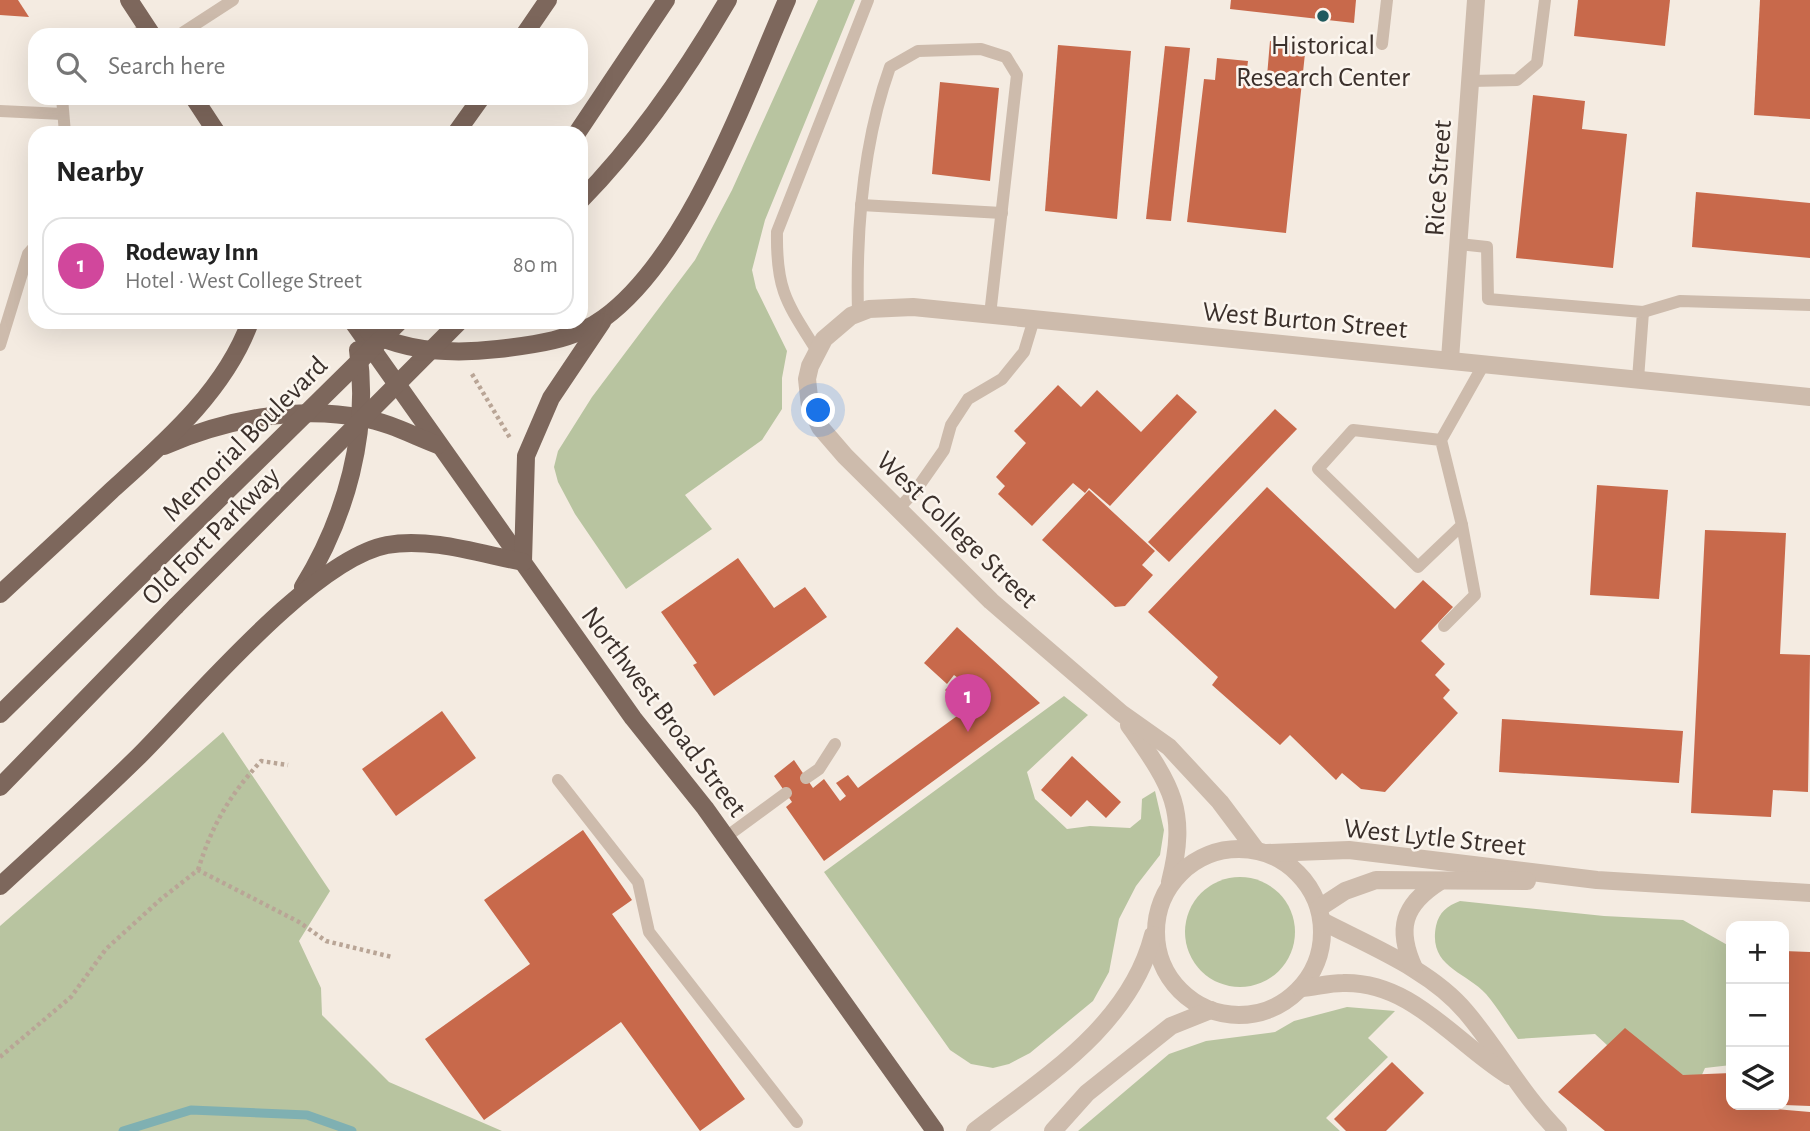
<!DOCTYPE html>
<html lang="en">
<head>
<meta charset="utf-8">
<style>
	:root { --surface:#fff; --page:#f2f2f2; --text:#222; --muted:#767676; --line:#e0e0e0; --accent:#b45309 }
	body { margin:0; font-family:"Alegreya Sans",sans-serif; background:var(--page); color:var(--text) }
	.controls { position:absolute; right:21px; bottom:21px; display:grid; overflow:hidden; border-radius:14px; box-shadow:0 7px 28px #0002 }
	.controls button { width:63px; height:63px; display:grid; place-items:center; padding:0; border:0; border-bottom:2px solid var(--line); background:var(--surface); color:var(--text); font:35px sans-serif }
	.you { position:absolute; left:819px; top:411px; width:24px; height:24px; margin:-18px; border:5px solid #fff; border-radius:50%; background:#1a73e8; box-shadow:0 0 0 10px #1a73e833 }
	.badge { display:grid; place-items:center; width:46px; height:46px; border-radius:50%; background:var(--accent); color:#fff; font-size:23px; font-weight:700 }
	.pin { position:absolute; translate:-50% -58px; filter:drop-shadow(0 2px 4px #0008) }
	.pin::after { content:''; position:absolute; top:37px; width:24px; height:21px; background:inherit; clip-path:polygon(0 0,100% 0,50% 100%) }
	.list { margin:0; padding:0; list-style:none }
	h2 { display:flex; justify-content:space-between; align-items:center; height:91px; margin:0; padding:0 28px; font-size:30px }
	h2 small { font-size:23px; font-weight:400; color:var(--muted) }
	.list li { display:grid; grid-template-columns:46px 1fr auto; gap:21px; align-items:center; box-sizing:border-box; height:98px; margin:0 14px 14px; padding:0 14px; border:2px solid var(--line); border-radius:21px }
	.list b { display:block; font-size:26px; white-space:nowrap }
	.list p { margin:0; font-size:23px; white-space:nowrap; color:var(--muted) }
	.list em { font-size:23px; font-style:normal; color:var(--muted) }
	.icon { flex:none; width:38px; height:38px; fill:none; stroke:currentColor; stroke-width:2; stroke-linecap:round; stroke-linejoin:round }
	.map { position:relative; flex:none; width:1810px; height:1131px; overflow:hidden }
	.search { position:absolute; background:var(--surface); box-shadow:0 7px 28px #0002; left:28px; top:28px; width:560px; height:77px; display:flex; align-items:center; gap:18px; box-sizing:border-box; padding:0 24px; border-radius:21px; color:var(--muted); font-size:26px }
	.panel { position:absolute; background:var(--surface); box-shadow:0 7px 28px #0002; left:28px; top:126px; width:560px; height:203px; border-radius:21px }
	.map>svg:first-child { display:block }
</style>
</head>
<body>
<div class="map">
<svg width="1810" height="1131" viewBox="0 0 1810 1131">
	<rect width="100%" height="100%" fill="#f4ebe1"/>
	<g fill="#b8c4a0">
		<polygon points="818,0 855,0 765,220 752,270 756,288 787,351 782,378 782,409 762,440 685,495 712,529 626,589 575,514 558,482 554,467 558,451 592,397 695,260 732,190"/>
		<polygon points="1064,696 1088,715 1027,772 1035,799 1067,829 1090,826 1130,828 1141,819 1142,799 1155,791 1164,830 1160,855 1136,886 1119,919 1109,972 1093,1001 1030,1053 1009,1064 993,1068 971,1064 950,1050 824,872"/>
		<polygon points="223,732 330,891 299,941 321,988 322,1015 389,1082 502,1131 0,1131 0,926"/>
		<circle cx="1240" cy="932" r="55"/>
		<path d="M 1460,901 L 1604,916 L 1683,920 L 1731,947 L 1731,1065 L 1705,1068 L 1696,1088 L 1657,1091 L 1595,1034 L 1518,1039 C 1507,1024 1498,1008 1486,994 C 1465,971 1428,967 1436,926 C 1439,912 1447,906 1460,901 Z"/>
		<polygon points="1347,1007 1395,1011 1368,1038 1388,1057 1326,1118 1340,1131 1078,1131 1169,1054 1206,1041 1275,1032 1294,1021"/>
	</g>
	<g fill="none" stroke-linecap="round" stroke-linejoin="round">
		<polyline stroke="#7fb0b2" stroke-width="9" points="123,1131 191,1110 307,1115 352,1131"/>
	</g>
	<g fill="#c8694b">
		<polygon points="0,0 18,0 29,17 0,15"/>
		<polygon points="1231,0 1356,0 1354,23 1230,9"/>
		<polygon points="1578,0 1670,0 1665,46 1574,36"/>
		<polygon points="1760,0 1810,0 1810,119 1754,115"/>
		<polygon points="1270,41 1306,44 1286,233 1187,222 1204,79 1215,80 1217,58 1248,61 1245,84 1266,88"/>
		<polygon points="1058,45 1131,51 1117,219 1045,211"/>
		<polygon points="1165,46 1190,48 1171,221 1146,219"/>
		<polygon points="940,82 999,88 990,181 932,174"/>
		<polygon points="1533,95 1585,101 1582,129 1627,134 1613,268 1516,258"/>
		<polygon points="1696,192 1810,203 1810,258 1692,247"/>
		<polygon points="1058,385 1081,407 1097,390 1141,432 1177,394 1197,412 1110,506 1089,488 1085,493 1073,483 1032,526 998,494 1005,486 996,477 1026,443 1014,431"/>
		<polygon points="1275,409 1297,429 1169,562 1148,542"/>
		<polygon points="1597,485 1668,490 1659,599 1590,595"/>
		<polygon points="1267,487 1395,609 1423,580 1453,607 1421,641 1445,664 1435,675 1450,690 1443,698 1458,713 1385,792 1361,789 1342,773 1336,780 1290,735 1280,745 1212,685 1218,677 1148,612"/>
		<polygon points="1089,490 1155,551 1142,565 1153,575 1125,606 1115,607 1042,540"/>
		<polygon points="1705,530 1786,533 1780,654 1810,655 1808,792 1773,790 1771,817 1691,813"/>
		<polygon points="738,558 774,608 805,587 827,617 714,696 693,665 697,663 661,612"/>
		<polygon points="957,627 1040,703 824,861 786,807 792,802 774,776 794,760 813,788 824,779 840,801 846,796 836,783 848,775 858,788 979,700 968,688 955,700 945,690 958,678 954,675 947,684 924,663"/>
		<polygon points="442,711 476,758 396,816 362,769"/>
		<polygon points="1502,719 1683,731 1679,783 1499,772"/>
		<polygon points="1072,756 1121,802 1106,818 1087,800 1071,817 1041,790"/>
		<polygon points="583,830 632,900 612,914 745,1099 700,1131 621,1022 484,1120 425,1039 530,964 484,900"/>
		<polygon points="1784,951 1810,952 1810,1106 1784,1105"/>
		<polygon points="1625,1028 1683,1075 1731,1073 1731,1105 1810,1112 1810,1131 1605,1131 1558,1092"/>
		<polygon points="1392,1062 1424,1093 1386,1131 1346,1131 1334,1119"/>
	</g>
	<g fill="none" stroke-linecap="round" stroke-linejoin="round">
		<g stroke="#b9a596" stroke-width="4.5" stroke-dasharray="3.5 3.5" stroke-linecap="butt">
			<polyline points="472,374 510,438"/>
			<path d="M 198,870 C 212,825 229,796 261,761 L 288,765"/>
			<polyline points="0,1057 71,997 106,949 161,899 198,870 299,922 326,941 392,957"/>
		</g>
		<g stroke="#cdbbac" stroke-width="12">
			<polyline points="134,35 147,27"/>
			<polyline points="179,35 233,0"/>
			<polyline points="1382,44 1387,0"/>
			<polyline points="1471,81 1517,80 1537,63 1545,0"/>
			<polyline points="62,98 65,133"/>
			<polyline points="0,111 63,114"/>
			<polyline points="861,205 1002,213"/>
			<polyline points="1459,244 1487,247 1488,299 1643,312 1638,379"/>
			<polyline points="1643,312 1680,301 1810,305"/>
			<path d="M 858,313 C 856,231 862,145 890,67 L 918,51 L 981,49 L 1006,57 L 1017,75 L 990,315"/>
			<polyline points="0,345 28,254 35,246"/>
			<path d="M 817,351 C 787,303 776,291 777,232 L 868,0"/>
			<polyline points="1441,440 1462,525 1418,567 1318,469 1353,430 1441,440 1485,362"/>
			<polyline points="899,508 916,490 944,450 951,425 968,399 1002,379 1024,352 1034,319"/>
			<polyline points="1444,626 1475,595 1462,525"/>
			<polyline points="806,778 819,769 835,744"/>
			<polyline points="558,780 638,882 649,932 797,1122"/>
			<polyline points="726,837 786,793"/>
		</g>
		<g stroke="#cdbbac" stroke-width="18">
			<polyline points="1450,359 1476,0"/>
			<path d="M 1129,725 C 1170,784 1189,808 1170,882"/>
			<circle cx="1239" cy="932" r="83"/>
			<polyline points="1256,850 1220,802 1169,747 1121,713 991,601 845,456 820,427 810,406 807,379 810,366 824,339 851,316 869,309 913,307 1810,397"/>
			<polyline points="1267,853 1349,850 1597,880 1810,893"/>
			<polyline points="1319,908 1345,891 1376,880 1527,881"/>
			<path d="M 1322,921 C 1370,946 1431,970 1466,1012 C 1499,1051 1522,1095 1558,1131"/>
			<path d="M 1414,968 C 1396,929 1403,905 1439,882"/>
			<path d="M 1301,988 C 1315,987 1329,983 1343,983 C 1412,981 1455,1043 1509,1076"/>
			<path d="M 975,1131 C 1045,1077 1130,1025 1153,935"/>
			<polyline points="1053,1131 1087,1093 1171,1026 1211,1010"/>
		</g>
		<g stroke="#7d675c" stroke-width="18">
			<polyline points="129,0 152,35"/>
			<polyline points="524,35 548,0"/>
			<polyline points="194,98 217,133"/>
			<polyline points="456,133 481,98"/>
			<polyline points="577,133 666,0"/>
			<path d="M 581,200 C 639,141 686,72 728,0"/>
			<polyline points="353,322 633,718 705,808 935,1131"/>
			<path d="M 369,332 C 409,353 455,354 498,349 C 533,345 575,340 604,318 C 689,256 745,96 787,0"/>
			<path d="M 164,446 C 224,420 297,405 362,418 C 388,422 414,436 438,445"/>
			<polyline points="523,562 526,456 551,398 602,322"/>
			<path d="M 303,587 C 346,517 370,432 358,350"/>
			<path d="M 0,594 C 37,560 74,526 111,491 C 164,443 225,391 250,322"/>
			<polyline points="0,714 155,562"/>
			<polyline points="0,787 176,606"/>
			<path d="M 0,886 C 47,843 94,800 139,756 C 195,700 313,559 387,545 C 430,537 481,554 523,562"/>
		</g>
		<g stroke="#7d675c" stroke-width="18">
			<polyline points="155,562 399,322"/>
			<polyline points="176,606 459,322"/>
		</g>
	</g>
	<circle fill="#1f5a5e" stroke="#fbf5ee" stroke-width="2.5" cx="1323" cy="16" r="7"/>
	<g text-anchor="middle" stroke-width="5" stroke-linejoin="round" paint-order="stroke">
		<g font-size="28" fill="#3b302b" stroke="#fbf5ee">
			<text x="1323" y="54">Historical<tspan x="1323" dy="32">Research Center</tspan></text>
		</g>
		<g font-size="28" fill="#3b302b" stroke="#fbf5ee">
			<text transform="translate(1437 178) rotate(-86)" y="10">Rice Street</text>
			<text transform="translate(1305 319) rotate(5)" y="10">West Burton Street</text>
			<text transform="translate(244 438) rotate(-45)" y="10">Memorial Boulevard</text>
			<text transform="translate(958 529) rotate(44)" y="10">West College Street</text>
			<text transform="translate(210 535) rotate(-45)" y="10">Old Fort Parkway</text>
			<text transform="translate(665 711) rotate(53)" y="10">Northwest Broad Street</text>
			<text transform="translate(1435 836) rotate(6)" y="10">West Lytle Street</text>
		</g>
	</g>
</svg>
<div class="controls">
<button>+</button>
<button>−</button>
<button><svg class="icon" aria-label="layers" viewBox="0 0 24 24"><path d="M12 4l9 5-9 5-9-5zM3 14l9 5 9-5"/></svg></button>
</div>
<div class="you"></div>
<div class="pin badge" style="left:968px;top:732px;background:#d1479c">1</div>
<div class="search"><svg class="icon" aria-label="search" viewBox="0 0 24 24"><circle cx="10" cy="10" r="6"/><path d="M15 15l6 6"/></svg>Search here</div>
<section class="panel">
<h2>Nearby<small></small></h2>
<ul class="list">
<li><span class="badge" style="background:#d1479c">1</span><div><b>Rodeway Inn</b><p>Hotel · West College Street</p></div><em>80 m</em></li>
</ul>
</section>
</div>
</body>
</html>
